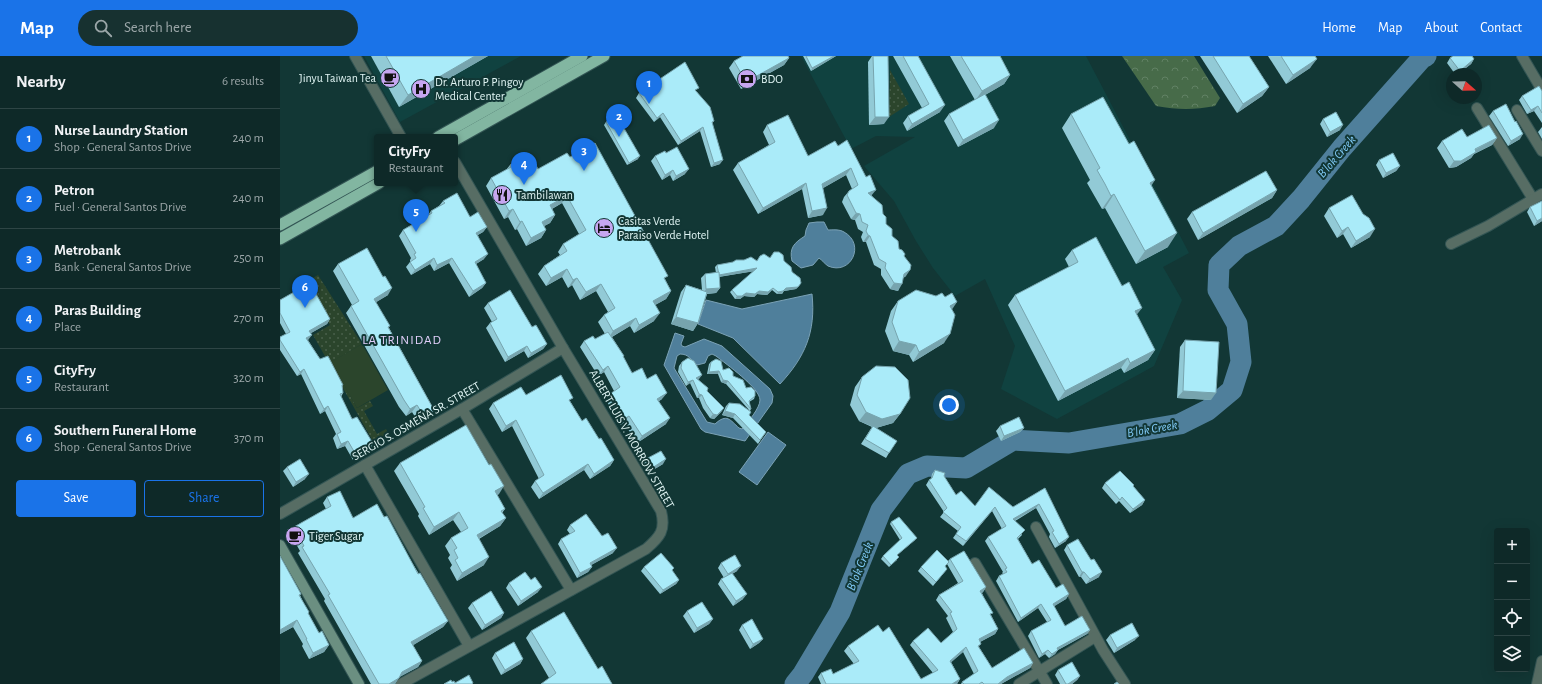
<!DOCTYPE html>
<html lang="en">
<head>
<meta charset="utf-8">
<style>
	:root { --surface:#0e2928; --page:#173130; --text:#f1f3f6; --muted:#9ba6a8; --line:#2e4545; --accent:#1a73e8 }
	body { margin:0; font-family:"Alegreya Sans",sans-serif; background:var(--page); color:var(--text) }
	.controls { position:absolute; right:12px; bottom:12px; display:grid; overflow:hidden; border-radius:4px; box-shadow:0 4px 16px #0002 }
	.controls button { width:36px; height:36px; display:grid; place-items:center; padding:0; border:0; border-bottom:1px solid var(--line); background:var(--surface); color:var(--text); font:20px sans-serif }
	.compass { position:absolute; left:1166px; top:12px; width:36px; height:36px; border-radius:50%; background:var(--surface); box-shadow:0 4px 16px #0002; rotate:110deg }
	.you { position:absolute; left:669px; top:349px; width:14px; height:14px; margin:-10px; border:3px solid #fff; border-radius:50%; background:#1a73e8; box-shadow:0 0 0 6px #1a73e833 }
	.badge { display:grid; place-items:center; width:26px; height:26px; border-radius:50%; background:var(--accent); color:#fff; font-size:13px; font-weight:700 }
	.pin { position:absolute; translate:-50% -33px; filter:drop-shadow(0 1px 2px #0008) }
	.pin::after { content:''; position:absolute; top:21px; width:14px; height:12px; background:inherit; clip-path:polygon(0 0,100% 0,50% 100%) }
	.popup { position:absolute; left:94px; top:78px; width:84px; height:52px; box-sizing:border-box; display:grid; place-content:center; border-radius:4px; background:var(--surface); filter:drop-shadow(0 1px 3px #0005); font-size:13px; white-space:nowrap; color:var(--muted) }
	.popup b { font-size:15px; color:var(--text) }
	.popup::after { content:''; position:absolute; left:50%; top:100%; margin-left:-8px; border:8px solid transparent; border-top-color:var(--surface) }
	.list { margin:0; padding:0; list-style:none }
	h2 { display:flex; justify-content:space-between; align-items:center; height:52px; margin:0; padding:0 16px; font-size:17px }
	h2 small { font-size:13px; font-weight:400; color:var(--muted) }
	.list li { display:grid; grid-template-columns:26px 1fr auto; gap:12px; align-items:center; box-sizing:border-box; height:60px; padding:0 16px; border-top:1px solid var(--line) }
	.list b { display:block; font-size:15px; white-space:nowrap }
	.list p { margin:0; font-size:13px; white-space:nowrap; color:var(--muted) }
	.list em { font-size:13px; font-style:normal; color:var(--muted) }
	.actions { display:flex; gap:8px; padding:12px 16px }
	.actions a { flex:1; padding:9px 0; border:1px solid var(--accent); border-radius:4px; text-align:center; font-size:14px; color:var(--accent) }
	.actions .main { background:var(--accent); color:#fff }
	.icon { flex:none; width:22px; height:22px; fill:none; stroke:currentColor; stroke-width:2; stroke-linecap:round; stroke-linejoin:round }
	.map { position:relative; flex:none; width:1262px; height:628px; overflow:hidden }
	header { display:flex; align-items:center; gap:24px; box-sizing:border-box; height:56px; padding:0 20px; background:var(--accent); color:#fff }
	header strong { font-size:19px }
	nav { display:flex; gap:22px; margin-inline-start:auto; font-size:14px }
	.search { width:280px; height:36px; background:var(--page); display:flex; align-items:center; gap:10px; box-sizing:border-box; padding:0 14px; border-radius:22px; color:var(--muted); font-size:15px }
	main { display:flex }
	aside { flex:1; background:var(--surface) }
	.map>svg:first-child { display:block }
</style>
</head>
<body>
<header>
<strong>Map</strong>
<div class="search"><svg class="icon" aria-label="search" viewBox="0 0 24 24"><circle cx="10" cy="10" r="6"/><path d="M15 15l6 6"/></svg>Search here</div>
<nav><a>Home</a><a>Map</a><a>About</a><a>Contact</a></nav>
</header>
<main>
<aside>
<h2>Nearby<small>6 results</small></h2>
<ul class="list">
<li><span class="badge">1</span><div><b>Nurse Laundry Station</b><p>Shop · General Santos Drive</p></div><em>240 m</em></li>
<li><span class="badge">2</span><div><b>Petron</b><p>Fuel · General Santos Drive</p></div><em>240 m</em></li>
<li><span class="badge">3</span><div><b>Metrobank</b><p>Bank · General Santos Drive</p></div><em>250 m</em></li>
<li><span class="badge">4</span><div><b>Paras Building</b><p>Place</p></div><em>270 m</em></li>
<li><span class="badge">5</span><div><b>CityFry</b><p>Restaurant</p></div><em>320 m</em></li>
<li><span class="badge">6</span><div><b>Southern Funeral Home</b><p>Shop · General Santos Drive</p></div><em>370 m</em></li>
</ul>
<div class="actions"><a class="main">Save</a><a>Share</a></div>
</aside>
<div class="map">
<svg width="1262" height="628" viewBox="0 0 1262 628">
	<defs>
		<pattern id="grass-dots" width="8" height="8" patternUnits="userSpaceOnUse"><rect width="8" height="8" fill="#2b452c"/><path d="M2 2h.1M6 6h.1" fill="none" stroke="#49604b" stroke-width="1.8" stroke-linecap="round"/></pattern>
		<pattern id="forest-crowns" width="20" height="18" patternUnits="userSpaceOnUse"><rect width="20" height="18" fill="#476b49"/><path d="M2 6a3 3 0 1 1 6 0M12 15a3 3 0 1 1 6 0" fill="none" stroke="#618164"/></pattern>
	</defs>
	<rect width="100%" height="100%" fill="#123735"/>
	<g fill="#104240">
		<polygon points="84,0 241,0 120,66"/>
		<polygon points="521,0 806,0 909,197 883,211 902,244 874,310 777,363 721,333 735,290 705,223 675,240 653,212 636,185 614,145 584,110 635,81 596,80 571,93"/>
	</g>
	<g fill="url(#grass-dots)">
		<polygon points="610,14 629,48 609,61"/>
		<polygon points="38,219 82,288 52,306 77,352 90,345 93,350 84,355 97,378 106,373 109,378 94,387 33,279 50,269 26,226"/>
	</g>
	<path fill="url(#forest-crowns)" d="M 842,0 L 914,0 L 940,42 L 935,50 C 914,54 898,54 876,50 Z"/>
	<polygon fill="#2b452c" points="82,288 108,334 77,352 51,306"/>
	<g fill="#4f7f9b" stroke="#7ba2b6" fill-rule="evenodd">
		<path d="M 537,166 L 544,166 L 548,174 C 553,174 559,173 564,176 C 586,188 571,220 548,210 C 545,208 542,204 539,202 L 533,209 L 521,212 L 512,205 C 509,192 514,187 525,180 L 526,174 L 529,167 Z"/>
		<path d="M 532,238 C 536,276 525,301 500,328 L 453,282 L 418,268 L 426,244 L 462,253 Z"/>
		<path d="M 395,277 L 404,280 L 401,288 L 402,290 L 405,291 L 424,283 L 442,290 L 490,333 L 493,340 L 492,347 L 465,385 L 425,376 L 421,373 L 384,309 ZM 400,298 C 409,298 411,304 417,309 L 425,307 L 428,300 L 432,298 L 436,300 C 446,308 480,332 480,344 C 480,352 468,366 462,373 L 459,372 C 450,364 447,357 435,368 L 427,366 L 394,312 L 397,300 Z"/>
		<polygon points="488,376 506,389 477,429 459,416"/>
	</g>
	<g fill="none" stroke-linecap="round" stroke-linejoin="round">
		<polyline stroke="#4f7f9b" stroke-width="21" points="515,628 523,618 560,556 601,454 628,418 647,410 686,412 733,384 789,387 900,368 928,354 952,334 961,306 957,268 938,234 939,209 959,190 996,170 1021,143 1062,92 1142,2 1146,0"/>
		<defs>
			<g id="minor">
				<polyline points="75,0 121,81"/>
				<polyline points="1242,0 1262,34"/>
				<polyline points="1197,52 1253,143"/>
				<polyline points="1237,54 1262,95"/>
				<polyline points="1171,188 1208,170 1262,138"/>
				<polyline points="182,353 291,534"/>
				<polyline points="85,409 189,590"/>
				<polyline points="0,458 182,353 283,292"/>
				<polyline points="756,471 823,594 845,628"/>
				<polyline points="695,507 767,628"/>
				<path d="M 121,628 L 366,493 C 380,481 386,474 381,455 L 283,292 L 175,106"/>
				<polyline points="739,628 815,581"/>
				<polyline points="1257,628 1262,605"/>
			</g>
			<polyline id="secondary" points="0,489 79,628"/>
			<g id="trunk">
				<polyline points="158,81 302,0"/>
				<polyline points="175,84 324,0"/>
				<polyline points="0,169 97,115"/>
				<polyline points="0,183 99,127"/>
			</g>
		</defs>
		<use href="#minor" stroke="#335554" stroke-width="12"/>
		<use href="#secondary" stroke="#335554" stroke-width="12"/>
		<use href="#trunk" stroke="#335554" stroke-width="13"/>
		<use href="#minor" stroke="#576d64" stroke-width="10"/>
		<use href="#secondary" stroke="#6b8f81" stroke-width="10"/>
		<use href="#trunk" stroke="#82b6a1" stroke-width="11"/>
	</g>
	<g fill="#92cad6">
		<polygon points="91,0 208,0 119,51"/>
		<polygon points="523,0 556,0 531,15"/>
		<polygon points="592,0 608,0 604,68 589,69 588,6"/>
		<polygon points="613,0 638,0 660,56 627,75 623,67 628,60 642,52"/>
		<polygon points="670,0 720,0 730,19 724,28 705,39 714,72 678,91 664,65 669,58 695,44"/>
		<polygon points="920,0 969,0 989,31 982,40 957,57"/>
		<polygon points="988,0 1035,0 1030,12 1006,28"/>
		<polygon points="509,2 504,9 461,33 449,12 454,5"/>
		<polygon points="1170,2 1194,3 1191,8 1178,18 1175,18 1167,7"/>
		<polygon points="1262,35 1262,67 1254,55 1247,58 1239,44 1242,40"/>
		<polygon points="417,36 434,65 432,67 440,108 431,111 420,75 398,89 380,61 374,66 356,42 359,37"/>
		<polygon points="1213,55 1240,83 1228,90 1209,60"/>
		<polygon points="791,58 871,130 888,191 856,208 825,152 822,153 807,127 810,124 782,72"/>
		<polygon points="1043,63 1060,74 1047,81 1040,68"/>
		<polygon points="326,66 358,103 347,109 324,69"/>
		<polygon points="487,69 528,100 558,90 592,140 603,158 606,168 619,193 624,200 626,220 623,222 618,235 610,233 601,219 601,213 594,209 586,186 583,186 581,181 583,176 578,173 575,164 571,163 562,146 564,141 569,135 572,133 566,119 543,132 543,159 528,162 522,133 478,158 453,114 458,107 489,89 483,76"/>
		<polygon points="1262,71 1262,83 1258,76"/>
		<polygon points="1187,81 1217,82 1212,89 1194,98 1191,102 1176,111 1169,112 1157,92 1162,85"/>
		<polygon points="375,100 405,118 393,125 390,119 382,124 371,105"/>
		<polygon points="290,101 385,223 391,235 386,243 375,249 374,265 354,277 350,270 332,281 344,300 343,301 352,317 367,323 382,343 379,345 386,368 357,387 344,367 340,369 326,344 330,338 334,335 324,316 318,320 300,291 304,285 315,283 325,278 318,266 324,259 328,256 316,235 300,244 292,229 288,232 282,221 266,230 258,218 264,210 280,199 278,196 283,188 299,178 282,147 272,153 275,159 270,167 264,170 266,174 261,182 246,190 237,173 235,174 228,161 224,163 206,130 211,122 226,114 230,109 258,113"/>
		<polygon points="1099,104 1120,110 1116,115 1103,122 1096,109"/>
		<polygon points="997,134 992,142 918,184 907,163 912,156"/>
		<polygon points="163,145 207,171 203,176 198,179 204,203 196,208 206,227 202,232 189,241 169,207 154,215 150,208 131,219 126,211 130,206 130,204 131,202 119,180 123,174 148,159 151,155 159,150"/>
		<polygon points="1262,145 1262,165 1254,170 1247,156 1250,151"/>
		<polygon points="1049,152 1090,181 1071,192 1063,178 1057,182 1044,160"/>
		<polygon points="792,194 857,259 875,294 868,304 844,317 841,312 778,345 728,249 735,239 789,211 785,203"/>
		<polygon points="490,202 504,205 521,227 516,233 504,235 502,238 497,238 492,234 487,239 477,238 474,241 464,240 460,243 455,243 450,236 452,234 474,215 439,221 440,232 436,237 427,238 418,267 413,275 391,268 401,236 406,229 422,234 421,222 425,218 436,217 435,211 437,209 477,205"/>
		<polygon points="58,208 108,239 96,246 109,272 154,354 150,361 139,367 132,356 126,360 119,351 66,257 71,250 72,249 53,215"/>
		<polygon points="0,244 50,263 47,268 31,277 28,284 40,303 63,329 62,330 63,337 61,341 72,363 94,389 90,394 73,404 65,390 57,393 53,382 56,378 45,355 40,358 21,318 17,320 0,294 0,281 6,278 0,267"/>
		<polygon points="618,245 672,254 664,287 633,306 629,299 613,295 605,275 611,255"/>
		<polygon points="208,247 252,271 267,288 263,293 248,302 244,295 225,306 206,272 210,267 212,266 204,252"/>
		<polygon points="905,284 931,344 897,342 900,291"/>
		<polygon points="402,306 419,323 418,323 427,335 444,352 441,356 434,363 430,362 423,352 419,342 417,342 410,327 406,330 398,316 399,310"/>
		<polygon points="431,306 453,320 466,332 475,340 474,343 469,346 471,353 470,355 469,359 486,376 478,388 453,362 442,359 446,350 449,347 469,354 446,328 441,326 438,318 427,318 429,308"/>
		<polygon points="582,321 620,358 613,367 596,372 609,397 606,402 581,388 592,371 579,365 570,349 575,331"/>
		<polygon points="246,339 290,345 302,365 319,383 334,404 330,410 310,423 304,414 259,443 251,431 255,425 259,423 232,370 222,376 209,353 213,347"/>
		<polygon points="720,370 744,372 740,376 721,385 716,375"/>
		<polygon points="366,403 383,408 368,417 363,408"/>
		<polygon points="120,407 219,438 217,439 225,453 222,457 226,462 220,470 199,483 204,509 177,525 170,512 172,509 168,502 170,499 165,490 171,482 181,476 173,464 149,479 138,460 139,458 114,415"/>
		<polygon points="7,411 25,423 13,431 3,415"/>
		<polygon points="655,414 664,420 676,439 695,450 733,451 765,432 786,485 775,492 769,481 770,478 756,452 735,465 742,479 738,483 752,508 776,532 789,538 786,543 774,550 785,570 810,574 807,578 778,594 775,598 769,602 765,598 759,602 748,580 751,575 767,566 758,552 738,566 716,525 719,520 723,518 722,517 723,516 705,485 708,481 722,473 712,455 683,490 673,482 678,475 660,461 664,456 646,429 649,424 651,423 652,418"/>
		<polygon points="825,427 853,430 865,444 862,449 850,457 839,445 836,448 822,432"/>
		<polygon points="47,441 73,462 104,461 168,565 163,571 133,589 142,605 138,611 119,621 115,628 91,628 44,545 45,543 18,497 20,495 10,477 14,471 46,453 43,447"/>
		<polygon points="611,466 635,484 617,499 617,504 609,511 601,503 603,500 620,484 610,468"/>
		<polygon points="290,469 333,497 311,509 312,511 308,516 297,522 278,488 281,483 290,478 287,474"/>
		<polygon points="787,489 819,521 806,528 801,521 799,521 784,494"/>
		<polygon points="0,500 21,538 20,539 28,557 39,577 49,589 44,596 29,603 22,590 23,588 13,571 0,578"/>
		<polygon points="670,503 706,531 703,536 702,537 711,559 718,573 715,578 700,586 699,591 712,612 753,607 750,612 721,628 681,628 682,626 694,618 683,596 671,606 680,623 677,628 541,628 538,621 541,617 553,618 574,608 564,595 568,590 641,623 653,617 630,589 633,585 661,587 673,576 666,562 668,560 656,544 659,539 678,527 667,508 665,511 667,513 653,530 638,515 641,511 668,505"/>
		<polygon points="441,507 457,515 452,518 463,543 453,550 438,528 441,523 444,522 438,512"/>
		<polygon points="364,511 392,515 399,524 396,528 380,538 361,515"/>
		<polygon points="251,524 258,536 238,550 226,532 229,527"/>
		<polygon points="192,547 224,557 221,562 202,574 188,552"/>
		<polygon points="407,555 433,563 429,568 414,577 403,560"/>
		<polygon points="462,569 483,583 479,587 470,593 459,574"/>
		<polygon points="251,575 318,613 269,622 246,582"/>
		<polygon points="830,579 855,584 834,597 826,584"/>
		<polygon points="215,597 243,603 240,608 221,619 212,602"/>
		<polygon points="778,614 800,620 797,624 792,628 780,628 775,619"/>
	</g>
	<g fill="#77a4ae">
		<polygon points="195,0 208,0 119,51 128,39"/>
		<polygon points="554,0 556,0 531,15 532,12"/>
		<polygon points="509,2 504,9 461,33 466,26"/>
		<polygon points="1037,3 1030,12 1006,28 1013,19"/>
		<polygon points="1194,3 1191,8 1178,18 1177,18 1180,15"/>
		<polygon points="730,19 724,28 695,45 702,35"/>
		<polygon points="989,31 982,40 957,57 963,48"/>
		<polygon points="665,49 660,56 627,75 632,68"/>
		<polygon points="1258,50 1254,55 1247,58 1251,54"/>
		<polygon points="383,57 380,61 374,66 377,62"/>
		<polygon points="595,61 609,61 604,68 589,69"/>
		<polygon points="719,64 714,72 678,91 683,84"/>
		<polygon points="1063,69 1060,74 1047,81 1050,76"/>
		<polygon points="423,71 420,75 398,89 401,85"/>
		<polygon points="1243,78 1240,83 1228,90 1231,85"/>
		<polygon points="1217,82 1212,89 1194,98 1191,102 1176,111 1169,112 1174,105"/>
		<polygon points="360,100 358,103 347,109 349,107"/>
		<polygon points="443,104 440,108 431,111 434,107"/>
		<polygon points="1120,110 1116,115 1103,122 1106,117"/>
		<polygon points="571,112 566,119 538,135 542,128"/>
		<polygon points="409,113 405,118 393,125 396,120"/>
		<polygon points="393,114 390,119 382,124 385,119"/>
		<polygon points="875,124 866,138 870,127"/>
		<polygon points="526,127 522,133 478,158 483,152"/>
		<polygon points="596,134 591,140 588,137"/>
		<polygon points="997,134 992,142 918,184 923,177"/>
		<polygon points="834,138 825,152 822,153 831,140"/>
		<polygon points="287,140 282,147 264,157 270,149"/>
		<polygon points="547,152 543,159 528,162 532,155"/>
		<polygon points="233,153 228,161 224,163 229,155"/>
		<polygon points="576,157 580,158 575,164 571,163"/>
		<polygon points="275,159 270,167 257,174 262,166"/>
		<polygon points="1262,162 1262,165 1254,170 1257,165"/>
		<polygon points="242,165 237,173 235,174 240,166"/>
		<polygon points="207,171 203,176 192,182 196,177"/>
		<polygon points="1068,171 1063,178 1057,182 1062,175"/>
		<polygon points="1095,173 1090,181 1071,192 1076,185"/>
		<polygon points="266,174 261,182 246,190 251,182"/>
		<polygon points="897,177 888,191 856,208 865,195"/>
		<polygon points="588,179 590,180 586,186 583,186"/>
		<polygon points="208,198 204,203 191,211 195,206"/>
		<polygon points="154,202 150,208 131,219 135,214"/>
		<polygon points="172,202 169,207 154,215 157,209"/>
		<polygon points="477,212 476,215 437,221 439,219"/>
		<polygon points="287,213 282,221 266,230 271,222"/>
		<polygon points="630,214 626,220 619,225 624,218"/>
		<polygon points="297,222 292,229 288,232 293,224"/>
		<polygon points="206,227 202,232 189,241 193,235"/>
		<polygon points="614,227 622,228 618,235 610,233"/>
		<polygon points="321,228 316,235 300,244 306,236"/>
		<polygon points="518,231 516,233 504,235 506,232"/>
		<polygon points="112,232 108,239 90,250 94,243"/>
		<polygon points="440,232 436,237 423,238 426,233"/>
		<polygon points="493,232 492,234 487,239 477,238 474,241 464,240 460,243 455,243 457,240 466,237"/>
		<polygon points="391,235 386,243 368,253 373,245"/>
		<polygon points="503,235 502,238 497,238 498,236"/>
		<polygon points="677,246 671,255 670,250"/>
		<polygon points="862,252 855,261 855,255"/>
		<polygon points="380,257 374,265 354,277 359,269"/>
		<polygon points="396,261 418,267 413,275 391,268"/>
		<polygon points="356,262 350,270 328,283 333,275"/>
		<polygon points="50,263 47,268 26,280 29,275"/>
		<polygon points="670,278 664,287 633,306 639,296"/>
		<polygon points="32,279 28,284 23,287 26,282"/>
		<polygon points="619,285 636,289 629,299 613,295"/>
		<polygon points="267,288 263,293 248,302 251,297"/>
		<polygon points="247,290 244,295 225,306 228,301"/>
		<polygon points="875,294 868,304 844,317 850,307"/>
		<polygon points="848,302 841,312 778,345 785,335"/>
		<polygon points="328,310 324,316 318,320 323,314"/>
		<polygon points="24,313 21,318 17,320 20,316"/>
		<polygon points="439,315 438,318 427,318 429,316"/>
		<polygon points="422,319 419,323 413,326 416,322"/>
		<polygon points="413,324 410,327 406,330 408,326"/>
		<polygon points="443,324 448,325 446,328 441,326"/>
		<polygon points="903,335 936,337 931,344 897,342"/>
		<polygon points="387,337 382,343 373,349 377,343"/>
		<polygon points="419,338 422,339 419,342 417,342"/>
		<polygon points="137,349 132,356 126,360 130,353"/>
		<polygon points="48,350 45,355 40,358 44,353"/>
		<polygon points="444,352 441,356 434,363 430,362 433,358"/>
		<polygon points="154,354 150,361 139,367 144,360"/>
		<polygon points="445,355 455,358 453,362 442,359"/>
		<polygon points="586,356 620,358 613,367 596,372 579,365"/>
		<polygon points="349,360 344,367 340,369 344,363"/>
		<polygon points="390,362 386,368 357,387 362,380"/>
		<polygon points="236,364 232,370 222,376 226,370"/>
		<polygon points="744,372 740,376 721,385 724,380"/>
		<polygon points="68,385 65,390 57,393 61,388"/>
		<polygon points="94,389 90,394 73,404 76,399"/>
		<polygon points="386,403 383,408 368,417 372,412"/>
		<polygon points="334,404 330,410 310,423 314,418"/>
		<polygon points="308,408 304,414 259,443 263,437"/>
		<polygon points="29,418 25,423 13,431 16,426"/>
		<polygon points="224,430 219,438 209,443 215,435"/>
		<polygon points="865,444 862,449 850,457 853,453"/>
		<polygon points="759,448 756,452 730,467 733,463"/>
		<polygon points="715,451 712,455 683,490 686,485"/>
		<polygon points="179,456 173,464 149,479 154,471"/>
		<polygon points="226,462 220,470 191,487 197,479"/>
		<polygon points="789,481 786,485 775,492 779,488"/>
		<polygon points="337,492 333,497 306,512 310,507"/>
		<polygon points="209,501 204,509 177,525 182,517"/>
		<polygon points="461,510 457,515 444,523 448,518"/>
		<polygon points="312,511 308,516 297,522 300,517"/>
		<polygon points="802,516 804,516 801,521 799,521"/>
		<polygon points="822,516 819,521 806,528 810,523"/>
		<polygon points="399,524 396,528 380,538 383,534"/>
		<polygon points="262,531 258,536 238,550 241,545"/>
		<polygon points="706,531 703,536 697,539 700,535"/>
		<polygon points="467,538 463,543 453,550 456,545"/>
		<polygon points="789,538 786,543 770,553 773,548"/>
		<polygon points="761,548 758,552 738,566 741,562"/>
		<polygon points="224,557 221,562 202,574 205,569"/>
		<polygon points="433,563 429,568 414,577 417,572"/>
		<polygon points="17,564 13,571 0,578 0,574"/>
		<polygon points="168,565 163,571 127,593 131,586"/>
		<polygon points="718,573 715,578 696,588 699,583"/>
		<polygon points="810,574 807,578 774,596 777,592"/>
		<polygon points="859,580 855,584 834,597 837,592"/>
		<polygon points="483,583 479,587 470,593 473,588"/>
		<polygon points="49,589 44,596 29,603 33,597"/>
		<polygon points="686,591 683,596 667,610 670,605"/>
		<polygon points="768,594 765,598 759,602 762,598"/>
		<polygon points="778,594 775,598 769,602 772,598"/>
		<polygon points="243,603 240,608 221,619 225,614"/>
		<polygon points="142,605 138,611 118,622 122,616"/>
		<polygon points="753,607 750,612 721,628 718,628 727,621"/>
		<polygon points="800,620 797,624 792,628 788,628"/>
		<polygon points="119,622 115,628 109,628"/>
		<polygon points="680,623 677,628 672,628"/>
	</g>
	<g fill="#aaebf9" stroke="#77a4ae">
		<polygon points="106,0 195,0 128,39"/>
		<polygon points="463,0 508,0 509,2 466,26 454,5"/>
		<polygon points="526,0 554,0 532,12"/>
		<polygon points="593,0 608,0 609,61 595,61"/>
		<polygon points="623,0 638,0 665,49 632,68 628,60 649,48"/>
		<polygon points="681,0 720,0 730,19 702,35"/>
		<polygon points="933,0 969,0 989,31 963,48"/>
		<polygon points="1001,0 1035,0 1037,3 1013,19"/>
		<polygon points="1173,0 1192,0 1194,3 1180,15 1170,2"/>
		<polygon points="405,6 419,32 415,34 430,51 434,65 432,66 443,104 434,107 423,71 401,85 383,57 377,62 359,37"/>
		<polygon points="1259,30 1262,35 1262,57 1258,50 1251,54 1242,40"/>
		<polygon points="705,38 719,64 683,84 669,58"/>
		<polygon points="823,41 849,88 854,85 875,124 870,127 897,177 865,195 834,138 831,140 825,128 817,114 820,112 791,58"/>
		<polygon points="1226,48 1235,66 1236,65 1243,78 1231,85 1213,55"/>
		<polygon points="1056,56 1063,69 1050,76 1043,63"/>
		<polygon points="508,59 528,100 555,85 558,90 567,84 586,121 590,119 596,134 588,137 602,149 603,158 606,161 606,168 612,173 612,180 618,185 619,193 622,194 625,198 624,200 631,209 630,214 624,218 622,228 614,227 605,212 606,207 599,203 590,180 588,179 586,175 588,169 582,166 580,158 576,157 567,139 569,135 578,129 571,112 542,128 547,152 532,155 526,127 483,152 458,107 495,86 487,69"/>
		<polygon points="337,60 360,100 349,107 326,66"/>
		<polygon points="1209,69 1217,82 1195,93 1196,96 1181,105 1174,105 1162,85 1182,73 1187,81"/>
		<polygon points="315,87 388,220 384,222 391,235 373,245 380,257 359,269 356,262 333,275 324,259 335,252 321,228 306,236 297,222 293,224 287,213 271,222 264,210 287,195 283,188 306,174 287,140 270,149 275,159 262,166 266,174 251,182 242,165 240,166 233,153 229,155 211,122 231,111 230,109 250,98 258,113 287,97 290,101"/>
		<polygon points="397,91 409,113 396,120 393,114 385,119 375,100 385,95 386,97"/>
		<polygon points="1113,97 1120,110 1106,117 1099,104"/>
		<polygon points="986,115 997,134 923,177 912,156"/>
		<polygon points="177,137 190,161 198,156 207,171 196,177 208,198 195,206 206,227 193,235 172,202 157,209 154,202 135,214 130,206 136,202 134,198 136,197 123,174 152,157 151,155 165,147 163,145"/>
		<polygon points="1072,139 1083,158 1089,162 1095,173 1076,185 1068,171 1062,175 1049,152"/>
		<polygon points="1262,145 1262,162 1257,165 1250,151"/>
		<polygon points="816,181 842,230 849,226 862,252 855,255 875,294 850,307 848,302 785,335 735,239 798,206 792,194"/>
		<polygon points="87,192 103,221 105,220 112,232 94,243 110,270 108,271 154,354 144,360 137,349 130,353 124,344 71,250 79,245 58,208"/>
		<polygon points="494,196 499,196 503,199 504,205 511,211 512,216 520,222 521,227 518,231 506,232 503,235 498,236 493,232 488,236 479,235 475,238 466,237 462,240 457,240 452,234 477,212 439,219 437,209 453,206 456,204 464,204 471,201 477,205 480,200 484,198 490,202"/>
		<polygon points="439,216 440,232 426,233 425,218"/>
		<polygon points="30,227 50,263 29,275 32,279 26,282 40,303 48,300 63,329 62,329 63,337 60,338 72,363 77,361 94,389 76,399 68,385 61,388 57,378 61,376 48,350 44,353 24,313 20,316 0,284 0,281 10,276 0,257 0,244"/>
		<polygon points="406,229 427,236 418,267 396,261"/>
		<polygon points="230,234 252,271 256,269 267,288 251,297 247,290 228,301 210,267 217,263 208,247"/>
		<polygon points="636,234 656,240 662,237 665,241 672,237 677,246 670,250 675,259 670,278 639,296 636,289 619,285 612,266 618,245"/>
		<polygon points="328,276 344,300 343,300 352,317 362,312 367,323 376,318 387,337 377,343 390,362 362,380 349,360 344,363 330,338 340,331 328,310 323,314 304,285 313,280 315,283"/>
		<polygon points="905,284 939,286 936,337 903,335"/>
		<polygon points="408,302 414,305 422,319 416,322 428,332 427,335 444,352 437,359 433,358 426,348 422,339 419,338 413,324 408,326 401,312 402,306"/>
		<polygon points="436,303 441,305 443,314 449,312 453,316 453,320 463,324 466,332 471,331 475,335 475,340 469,345 471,353 448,325 443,324 439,315 429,316 431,306"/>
		<polygon points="596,310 615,311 628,324 630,342 620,358 602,363 586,356 577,339 582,321"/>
		<polygon points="281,319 293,342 289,344 302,365 306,362 319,383 321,382 334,404 314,418 308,408 263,437 255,425 264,419 236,364 226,370 213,347 241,331 246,339"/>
		<polygon points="449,347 460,348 471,356 469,359 486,376 480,384 455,358 445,355"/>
		<polygon points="739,361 744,372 724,380 720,370"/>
		<polygon points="186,369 209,409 211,408 224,430 215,435 225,453 221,455 226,462 197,479 209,501 182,517 175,504 178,502 174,494 177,492 171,482 188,472 179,456 154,471 143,452 145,451 120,407"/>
		<polygon points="593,370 617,385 609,397 585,383"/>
		<polygon points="381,395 386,403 372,412 366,403"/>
		<polygon points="20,403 29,418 16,426 7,411"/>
		<polygon points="655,414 665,417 664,420 676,439 681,435 695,450 709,431 733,451 765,432 789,481 779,488 772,476 774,475 759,448 733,463 745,474 737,482 752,508 759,504 776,532 783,528 789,538 773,548 785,570 802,560 810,574 777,592 778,594 772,598 768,594 762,598 751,575 771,564 761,548 741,562 719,520 727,516 725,513 727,512 708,481 726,470 715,451 686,485 676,478 681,471 663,456 667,452 649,424 652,422"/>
		<polygon points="840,415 854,429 853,430 865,444 853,453 842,441 840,444 825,427"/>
		<polygon points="60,435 73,462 97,448 104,461 107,460 138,518 140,517 168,565 131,586 142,605 122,616 119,622 109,628 99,628 48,539 50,538 22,491 24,490 14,471 51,450 47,441"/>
		<polygon points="306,458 322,480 328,477 337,492 310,507 312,511 300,517 281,483 295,475 290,469"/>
		<polygon points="619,461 637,482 617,499 619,501 611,509 603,500 622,482 611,466"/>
		<polygon points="798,483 811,504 814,503 822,516 810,523 804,516 802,516 787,489"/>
		<polygon points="657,494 669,506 665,510 667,513 656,526 641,511"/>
		<polygon points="684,495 706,531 700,535 713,557 710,558 718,573 699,583 701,588 698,590 712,612 744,592 753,607 727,621 718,628 704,628 702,626 699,628 684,628 682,626 698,615 686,591 670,605 680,623 672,628 546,628 541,617 551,613 553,618 579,605 568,590 598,569 603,576 609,571 641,623 658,614 633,585 648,572 661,587 677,573 670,557 672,556 659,539 683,525 670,503"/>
		<polygon points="381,497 394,512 392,514 399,524 383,534 364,511"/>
		<polygon points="455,499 461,510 448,518 441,507"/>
		<polygon points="0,500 21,538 19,539 29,556 28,557 39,577 42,575 49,589 33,597 26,583 27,583 17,564 0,574"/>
		<polygon points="245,516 251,524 255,521 262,531 241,545 229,527"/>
		<polygon points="452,517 467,538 456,545 441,523"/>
		<polygon points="211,535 224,557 205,569 192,547"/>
		<polygon points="422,546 433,563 417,572 407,555"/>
		<polygon points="284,556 318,613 322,610 332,628 261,628 276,617 251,575"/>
		<polygon points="472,563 483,583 473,588 462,569"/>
		<polygon points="852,567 859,580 837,592 830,579"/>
		<polygon points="234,586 243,603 225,614 215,597"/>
		<polygon points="792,606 800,620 788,628 786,628 778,614"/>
		<polygon points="189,619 193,627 192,628 164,628 171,624 172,626 174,625 175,627"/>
		<polygon points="837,626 839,628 834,628"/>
	</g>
	<defs>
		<symbol id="cafe-disc" viewBox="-11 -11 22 22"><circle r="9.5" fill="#c6a6f0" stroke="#123735"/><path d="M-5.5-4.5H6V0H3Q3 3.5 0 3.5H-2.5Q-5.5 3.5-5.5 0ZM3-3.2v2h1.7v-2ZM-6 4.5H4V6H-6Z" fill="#111"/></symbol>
		<symbol id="bank-disc" viewBox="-11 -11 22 22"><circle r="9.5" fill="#c6a6f0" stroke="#123735"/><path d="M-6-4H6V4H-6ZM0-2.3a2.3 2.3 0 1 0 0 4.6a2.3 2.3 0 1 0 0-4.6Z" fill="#111"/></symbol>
		<symbol id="hospital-disc" viewBox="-11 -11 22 22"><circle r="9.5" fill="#c6a6f0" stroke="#123735"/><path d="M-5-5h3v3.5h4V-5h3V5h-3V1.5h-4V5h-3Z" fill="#111"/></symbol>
		<symbol id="restaurant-disc" viewBox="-11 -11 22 22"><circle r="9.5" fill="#c6a6f0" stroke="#123735"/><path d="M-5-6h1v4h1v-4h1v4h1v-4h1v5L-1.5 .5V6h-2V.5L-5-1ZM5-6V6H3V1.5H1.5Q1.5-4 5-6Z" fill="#111"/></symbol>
		<symbol id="hotel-disc" viewBox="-11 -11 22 22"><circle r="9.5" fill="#c6a6f0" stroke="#123735"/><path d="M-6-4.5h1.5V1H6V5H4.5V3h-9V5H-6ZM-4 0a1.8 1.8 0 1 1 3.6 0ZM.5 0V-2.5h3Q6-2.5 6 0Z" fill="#111"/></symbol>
	</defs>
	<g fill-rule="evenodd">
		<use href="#cafe-disc" x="99" y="11" width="22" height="22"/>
		<use href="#bank-disc" x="456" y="12" width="22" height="22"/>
		<use href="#hospital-disc" x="130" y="22" width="22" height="22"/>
		<use href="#restaurant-disc" x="211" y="128" width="22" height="22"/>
		<use href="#hotel-disc" x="313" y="161" width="22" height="22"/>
		<use href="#cafe-disc" x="4" y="469" width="22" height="22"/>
	</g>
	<g text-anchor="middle" stroke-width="4" stroke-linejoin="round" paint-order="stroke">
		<g font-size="12" fill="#e1f5f4" stroke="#123735" text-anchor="start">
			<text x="96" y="26" text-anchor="end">Jinyu Taiwan Tea</text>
			<text x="481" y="27">BDO</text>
			<text x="155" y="30">Dr. Arturo P. Pingoy<tspan x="155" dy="14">Medical Center</tspan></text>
			<text x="236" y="143">Tambilawan</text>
			<text x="338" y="169">Casitas Verde<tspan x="338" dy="14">Paraiso Verde Hotel</tspan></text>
			<text x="29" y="484">Tiger Sugar</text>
		</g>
		<g font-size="12" fill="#e1f5f4" stroke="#123735">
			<text transform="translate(136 365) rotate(-30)" y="4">SERGIO S. OSMEÑA SR. STREET</text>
			<text transform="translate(352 383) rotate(60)" y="4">ALBERT LUIS V. MORROW STREET</text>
		</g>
		<g font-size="13" font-style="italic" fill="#80caf7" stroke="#123735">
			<text transform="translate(1056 100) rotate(-49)" y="5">B'lok Creek</text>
			<text transform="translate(872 372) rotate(-10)" y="5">B'lok Creek</text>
			<text transform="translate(579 510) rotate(-68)" y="5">B'lok Creek</text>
		</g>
		<g font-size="13" letter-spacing="1" fill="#e1cffa" stroke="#123735">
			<text x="122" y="288">LA TRINIDAD</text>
		</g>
	</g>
</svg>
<div class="controls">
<button>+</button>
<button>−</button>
<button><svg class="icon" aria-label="locate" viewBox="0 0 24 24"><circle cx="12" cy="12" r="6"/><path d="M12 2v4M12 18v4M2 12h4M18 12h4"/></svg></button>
<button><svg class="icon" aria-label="layers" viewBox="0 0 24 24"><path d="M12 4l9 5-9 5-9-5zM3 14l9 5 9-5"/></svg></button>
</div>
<svg class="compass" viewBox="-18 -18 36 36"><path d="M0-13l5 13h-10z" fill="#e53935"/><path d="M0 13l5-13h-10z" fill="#9ba6a8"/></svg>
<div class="you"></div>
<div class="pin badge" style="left:369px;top:48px">1</div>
<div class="pin badge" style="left:339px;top:81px">2</div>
<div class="pin badge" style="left:304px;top:115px">3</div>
<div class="pin badge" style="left:244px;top:129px">4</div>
<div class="pin badge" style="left:136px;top:176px">5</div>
<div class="popup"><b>CityFry</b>Restaurant</div>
<div class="pin badge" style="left:25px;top:252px">6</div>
</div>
</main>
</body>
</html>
